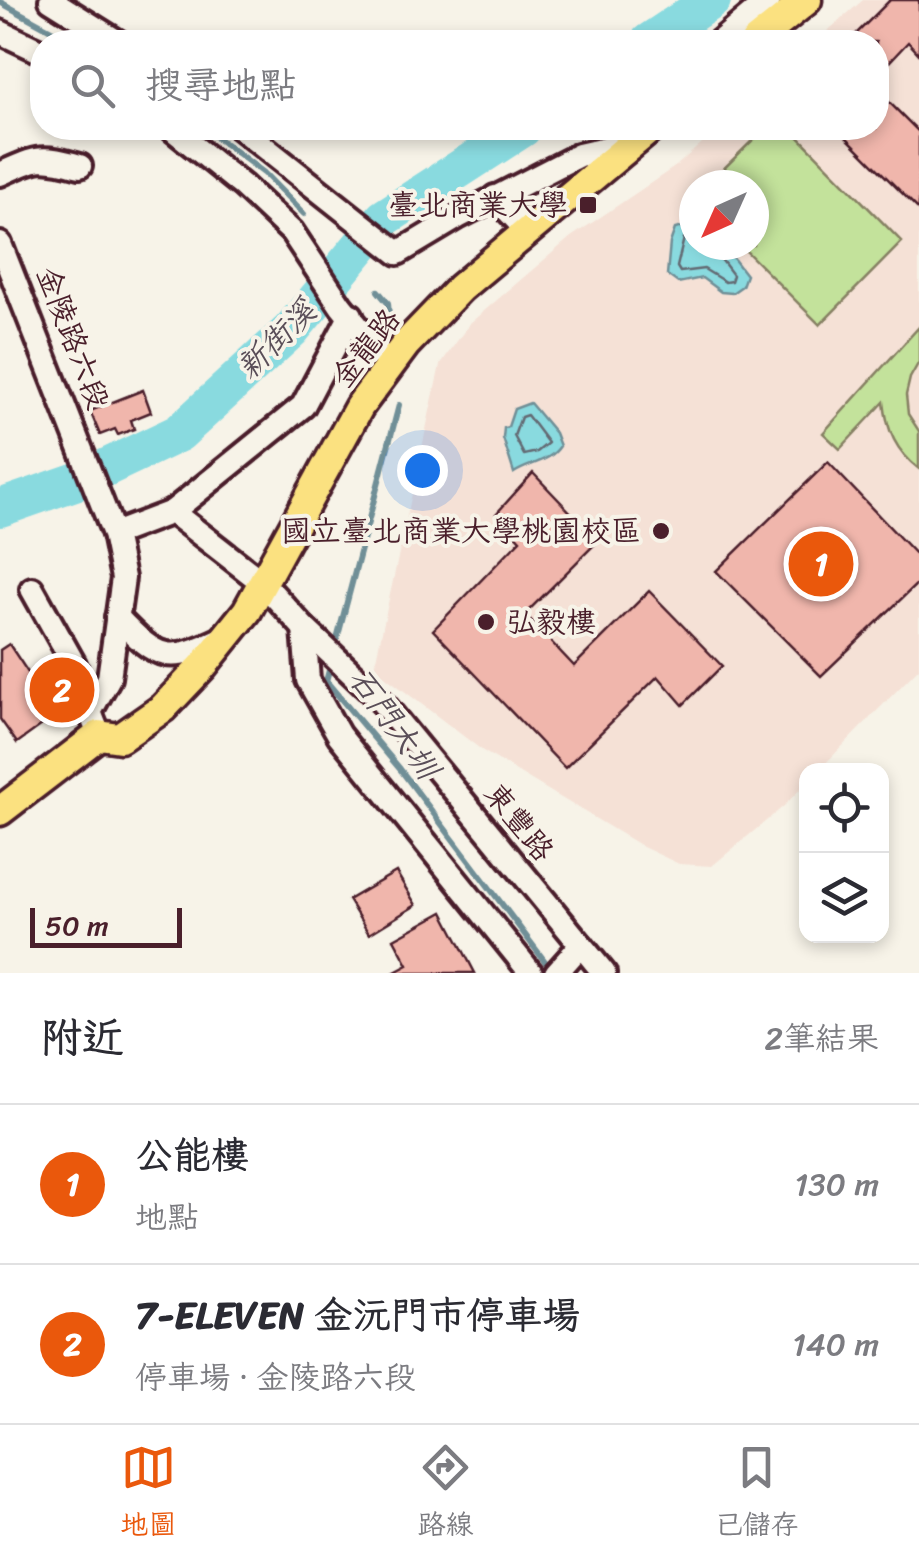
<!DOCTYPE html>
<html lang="zh-TW">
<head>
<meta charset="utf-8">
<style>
	:root { --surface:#fff; --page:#f2f2f3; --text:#2b2b33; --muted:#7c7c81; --line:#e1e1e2; --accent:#ea580c }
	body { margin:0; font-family:Sriracha,"LXGW WenKai TC",sans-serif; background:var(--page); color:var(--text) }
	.controls { position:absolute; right:30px; bottom:30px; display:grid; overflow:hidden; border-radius:20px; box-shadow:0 5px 15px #0003 }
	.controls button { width:90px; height:90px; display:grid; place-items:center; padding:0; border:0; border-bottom:2px solid var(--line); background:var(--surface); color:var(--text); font:50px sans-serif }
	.compass { position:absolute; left:679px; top:170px; width:90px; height:90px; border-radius:50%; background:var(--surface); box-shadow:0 5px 15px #0003; rotate:225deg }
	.scale { position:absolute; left:30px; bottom:25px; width:152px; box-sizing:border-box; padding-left:10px; border:5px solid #4a1f2b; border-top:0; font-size:28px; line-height:35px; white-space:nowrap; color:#4a1f2b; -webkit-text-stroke:8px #f7f3e8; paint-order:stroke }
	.you { position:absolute; left:422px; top:470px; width:35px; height:35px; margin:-25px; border:8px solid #fff; border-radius:50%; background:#1a73e8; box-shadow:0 0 0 15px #1a73e833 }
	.badge { display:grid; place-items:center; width:65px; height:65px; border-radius:50%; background:var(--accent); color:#fff; font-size:32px; font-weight:700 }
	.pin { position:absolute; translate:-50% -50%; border:5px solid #fff; box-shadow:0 2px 10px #0006 }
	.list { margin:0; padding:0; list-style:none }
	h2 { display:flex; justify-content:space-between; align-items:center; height:130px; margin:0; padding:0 40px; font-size:42px }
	h2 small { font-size:32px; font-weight:400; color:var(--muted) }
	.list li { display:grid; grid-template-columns:65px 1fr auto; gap:30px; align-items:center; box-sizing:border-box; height:160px; padding:0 40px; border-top:2px solid var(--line) }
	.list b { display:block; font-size:38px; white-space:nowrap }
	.list p { margin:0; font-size:32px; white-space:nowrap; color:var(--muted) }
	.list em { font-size:32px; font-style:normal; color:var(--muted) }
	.icon { flex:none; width:55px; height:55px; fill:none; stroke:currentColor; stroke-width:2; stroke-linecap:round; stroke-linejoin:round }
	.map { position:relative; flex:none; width:919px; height:973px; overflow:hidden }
	.search { position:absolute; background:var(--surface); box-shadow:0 5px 15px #0003; left:30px; right:30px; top:30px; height:110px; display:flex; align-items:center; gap:25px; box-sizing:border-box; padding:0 35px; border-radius:40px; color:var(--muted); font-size:38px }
	.sheet { height:450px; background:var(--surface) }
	nav { display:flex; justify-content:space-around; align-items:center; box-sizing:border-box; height:140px; border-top:2px solid var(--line); background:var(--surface); font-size:28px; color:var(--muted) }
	nav a { display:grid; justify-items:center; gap:5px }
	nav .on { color:var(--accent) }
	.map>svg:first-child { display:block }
</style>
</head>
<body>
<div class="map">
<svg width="919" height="973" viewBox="0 0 919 973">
	<rect width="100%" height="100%" fill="#f7f3e8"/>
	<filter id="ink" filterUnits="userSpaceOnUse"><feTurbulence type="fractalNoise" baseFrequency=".01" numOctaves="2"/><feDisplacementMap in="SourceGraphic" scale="20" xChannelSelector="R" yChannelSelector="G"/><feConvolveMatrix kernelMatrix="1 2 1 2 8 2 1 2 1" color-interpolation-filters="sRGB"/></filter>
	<g filter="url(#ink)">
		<path fill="#f5e1d6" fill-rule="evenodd" d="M 863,0 L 919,0 L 919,668 L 819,770 L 806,771 L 806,783 L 784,806 L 712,866 L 679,864 L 643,847 L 483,751 L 374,668 L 440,365 L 470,323 L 571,237 L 676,166 L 719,128 L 876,128 L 876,42 L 815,42 ZM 694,185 L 754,185 L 754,245 L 694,245 Z"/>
		<g fill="#c3e29b" stroke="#868063" stroke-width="2.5">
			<polygon points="765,128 790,128 902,242 820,325 740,245 754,245 754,185 707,185"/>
			<path d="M 919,327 L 919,362 L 910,378 L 906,395 L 908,414 L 919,431 L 919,469 C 896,451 887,431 884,402 L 840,449 L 823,433 Z"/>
		</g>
		<g fill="#89dadf" stroke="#708f97" stroke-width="2.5">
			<polygon points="694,224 694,245 723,245 746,275 742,286 732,293 721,292 702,278 678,283 667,275 670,243 675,229"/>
			<path d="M 530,403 L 555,433 L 560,446 C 550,462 529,463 514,473 L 503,438 L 504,428 L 508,427 L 514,409 Z"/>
		</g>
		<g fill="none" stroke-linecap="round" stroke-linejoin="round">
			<g stroke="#636a73" stroke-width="2.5">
				<polyline points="694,234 684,238 677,267 680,272 704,269 725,282 731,281 733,275 717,254 715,245"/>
				<polygon points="527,415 548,443 537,452 524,455 514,436 521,417"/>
			</g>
			<g stroke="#708f97" stroke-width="6">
				<polyline points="0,2 73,42"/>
				<polyline points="204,128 264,173 304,214"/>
				<polyline points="378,291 388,303 389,315"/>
				<polyline points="334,651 399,405"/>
				<polyline points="331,663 326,681 400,769 553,972"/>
			</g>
			<g stroke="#89dadf" stroke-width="38">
				<polyline points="649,42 712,0"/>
				<polyline points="0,508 80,480 179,433 291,330 384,218 523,128"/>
			</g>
		</g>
		<g fill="#f0b6ac" stroke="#4a1f2b" stroke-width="2.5">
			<polygon points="890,0 919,0 919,54 908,42 876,76 876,42 848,42"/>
			<polygon points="876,89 919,132 919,210 837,128 876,128"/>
			<polygon points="143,390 151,412 131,420 134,429 118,435 115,429 100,435 90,411"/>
			<polygon points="828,462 919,558 919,582 821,676 716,571"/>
			<polygon points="533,473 598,541 525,614 574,666 649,591 722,666 683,705 658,676 565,768 433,630 520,540 496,514"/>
			<polygon points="9,644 56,715 17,743 0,719 0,650"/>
			<polygon points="396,872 416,905 369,934 348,900"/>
			<polygon points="443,912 475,973 393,973 408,965 394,939"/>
		</g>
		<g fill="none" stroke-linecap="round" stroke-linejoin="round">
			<defs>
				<g id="minor">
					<polyline points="51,0 118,42"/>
					<polyline points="0,32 42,52"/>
					<polyline points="719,42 769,0"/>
					<polyline points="171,128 243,186 292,232 341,306 390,366"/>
					<polyline points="240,128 398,253 458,217 579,155 632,143"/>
					<path d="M 0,174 C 38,157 40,155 80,166"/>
					<polyline points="495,197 529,233"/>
					<polyline points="0,244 114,534 123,578 109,678 90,712 99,735"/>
					<polyline points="172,512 263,583 304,628 381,701 604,973"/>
					<polyline points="114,534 172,512 303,406 351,315"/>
					<polyline points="32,589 74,664 90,712"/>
					<path d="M 117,617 C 159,661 168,664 223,638"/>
					<polyline points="304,628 308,680 339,735 531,973"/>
					<polyline points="556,973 581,945"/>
				</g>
				<g id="major">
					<polyline points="755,42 807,0"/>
					<polyline points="0,811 99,735 120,738 163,708 202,667 247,611 359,407 406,344 460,288 651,128"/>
				</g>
			</defs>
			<use href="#minor" stroke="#4a1f2b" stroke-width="30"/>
			<use href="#major" stroke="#4a1f2b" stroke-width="35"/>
			<use href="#minor" stroke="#f7f3e8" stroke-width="22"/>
			<use href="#major" stroke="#fbe180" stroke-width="28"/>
		</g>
	</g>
	<g fill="#4a1f2b" stroke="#f7f3e8" stroke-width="4">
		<rect x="578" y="195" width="20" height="20" rx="5"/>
		<circle cx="661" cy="531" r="10"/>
		<circle cx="486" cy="622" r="10"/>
	</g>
	<g text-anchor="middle" stroke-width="8" stroke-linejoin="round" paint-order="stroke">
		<g font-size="30" fill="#4a1f2b" stroke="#f7f3e8" text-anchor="end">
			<text x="568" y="215">臺北商業大學</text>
			<text x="641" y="541">國立臺北商業大學桃園校區</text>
			<text x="506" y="632" text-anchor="start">弘毅樓</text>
		</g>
		<g font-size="30" fill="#4a1f2b" stroke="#f7f3e8">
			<text transform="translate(73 338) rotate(69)" y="10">金陵路六段</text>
			<text transform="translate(366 348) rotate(-52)" y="10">金龍路</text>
			<text transform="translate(519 822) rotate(51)" y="10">東豐路</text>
		</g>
		<g font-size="32" font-style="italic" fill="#5a4e58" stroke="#f7f3e8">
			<text transform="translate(276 339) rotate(-45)" y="11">新街溪</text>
			<text transform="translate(394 723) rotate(54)" y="11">石門大圳</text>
		</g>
	</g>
</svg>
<div class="controls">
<button><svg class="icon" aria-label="locate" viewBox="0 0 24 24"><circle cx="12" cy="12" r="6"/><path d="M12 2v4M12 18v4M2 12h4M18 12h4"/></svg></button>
<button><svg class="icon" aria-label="layers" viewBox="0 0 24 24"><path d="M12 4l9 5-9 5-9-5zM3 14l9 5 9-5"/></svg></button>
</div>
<svg class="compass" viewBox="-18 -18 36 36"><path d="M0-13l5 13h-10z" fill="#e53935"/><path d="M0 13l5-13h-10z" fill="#7c7c81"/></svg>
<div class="scale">50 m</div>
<div class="you"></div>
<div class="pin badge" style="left:821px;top:564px">1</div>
<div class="pin badge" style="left:62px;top:690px">2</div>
<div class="search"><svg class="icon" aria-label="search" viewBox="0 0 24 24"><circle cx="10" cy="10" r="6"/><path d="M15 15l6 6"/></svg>搜尋地點</div>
</div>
<section class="sheet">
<h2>附近<small>2筆結果</small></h2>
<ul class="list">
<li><span class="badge">1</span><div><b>公能樓</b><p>地點</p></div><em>130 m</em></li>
<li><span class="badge">2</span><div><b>7-ELEVEN 金沅門市停車場</b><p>停車場 · 金陵路六段</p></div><em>140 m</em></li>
</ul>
</section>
<nav>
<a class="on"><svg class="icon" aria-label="map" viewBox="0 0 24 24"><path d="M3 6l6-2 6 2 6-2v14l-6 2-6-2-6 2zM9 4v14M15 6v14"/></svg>地圖</a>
<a><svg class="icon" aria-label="directions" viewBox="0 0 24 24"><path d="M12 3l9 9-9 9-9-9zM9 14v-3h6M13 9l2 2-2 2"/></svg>路線</a>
<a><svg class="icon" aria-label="saved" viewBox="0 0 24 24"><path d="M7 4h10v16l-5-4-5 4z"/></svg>已儲存</a>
</nav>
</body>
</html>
